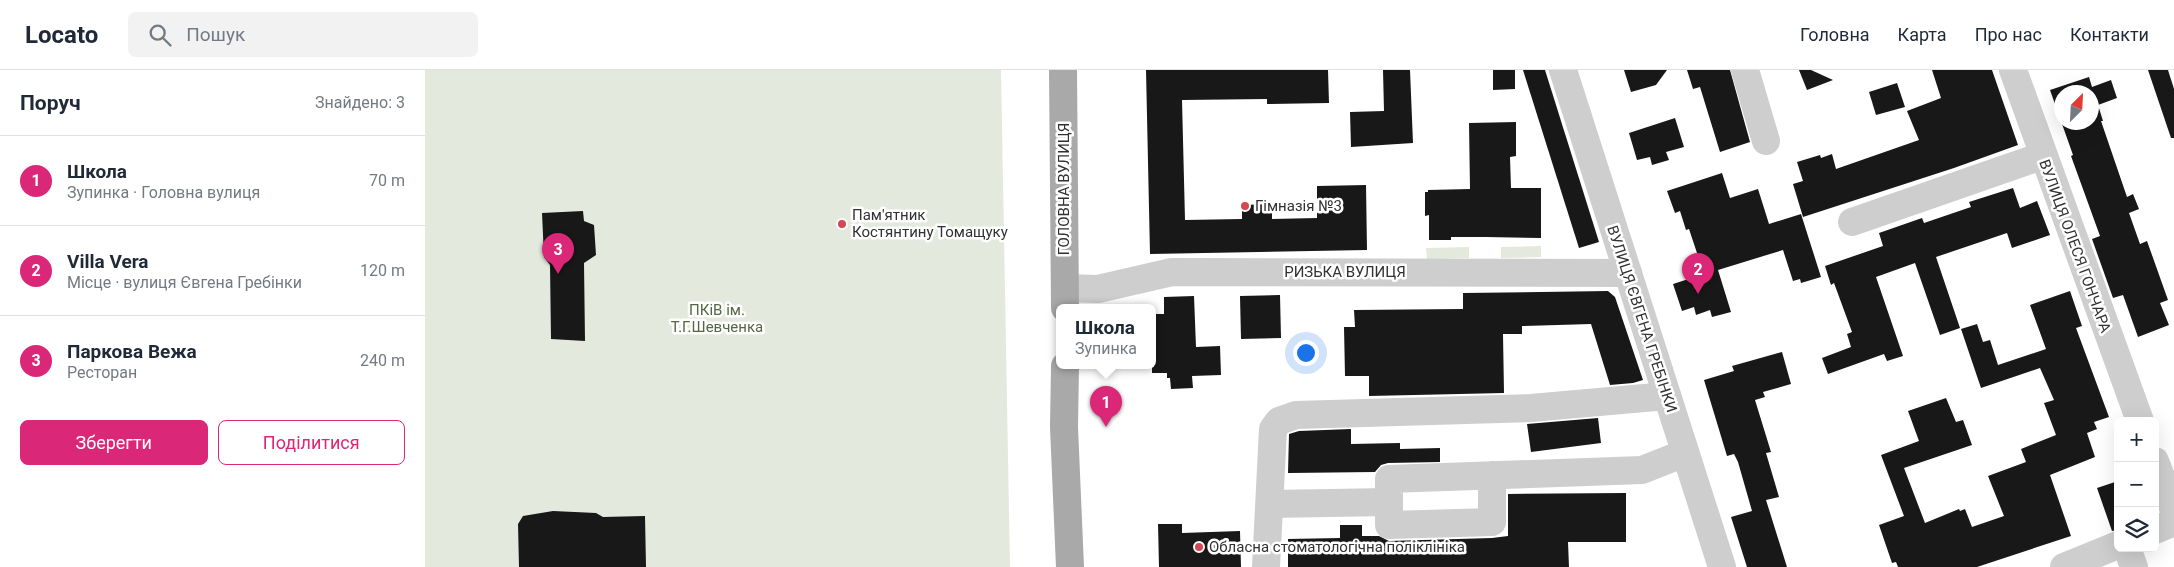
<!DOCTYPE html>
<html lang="uk">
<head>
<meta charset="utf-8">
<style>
	:root { --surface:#fff; --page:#f2f2f3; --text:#1f2937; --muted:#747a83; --line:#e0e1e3; --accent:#db2777 }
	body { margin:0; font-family:Roboto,sans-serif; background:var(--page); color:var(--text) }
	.controls { position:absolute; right:15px; bottom:15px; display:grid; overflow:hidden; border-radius:8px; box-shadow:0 5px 20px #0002 }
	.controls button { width:45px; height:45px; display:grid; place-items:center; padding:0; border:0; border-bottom:1px solid var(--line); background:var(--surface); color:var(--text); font:25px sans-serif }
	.compass { position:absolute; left:1629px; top:15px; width:45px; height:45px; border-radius:50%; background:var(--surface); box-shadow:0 5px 20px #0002; rotate:24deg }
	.you { position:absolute; left:880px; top:282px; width:18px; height:18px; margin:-12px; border:4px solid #fff; border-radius:50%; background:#1a73e8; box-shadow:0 0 0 8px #1a73e833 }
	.badge { display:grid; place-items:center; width:32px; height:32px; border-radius:50%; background:var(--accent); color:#fff; font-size:16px; font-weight:700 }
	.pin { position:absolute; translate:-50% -41px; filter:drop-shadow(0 1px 2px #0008) }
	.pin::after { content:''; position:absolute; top:26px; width:18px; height:15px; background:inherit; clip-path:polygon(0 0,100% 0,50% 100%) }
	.popup { position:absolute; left:631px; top:234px; width:100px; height:65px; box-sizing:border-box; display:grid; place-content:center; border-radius:8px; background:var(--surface); filter:drop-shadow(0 1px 4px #0005); font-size:16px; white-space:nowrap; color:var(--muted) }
	.popup b { font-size:19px; color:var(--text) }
	.popup::after { content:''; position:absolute; left:50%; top:100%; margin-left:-10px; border:10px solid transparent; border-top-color:var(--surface) }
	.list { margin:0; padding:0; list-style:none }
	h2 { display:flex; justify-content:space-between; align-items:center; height:65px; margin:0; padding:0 20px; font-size:21px }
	h2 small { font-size:16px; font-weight:400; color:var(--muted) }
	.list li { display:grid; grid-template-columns:32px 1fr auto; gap:15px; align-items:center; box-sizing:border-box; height:90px; padding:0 20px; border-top:1px solid var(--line) }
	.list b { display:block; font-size:19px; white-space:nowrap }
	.list p { margin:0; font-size:16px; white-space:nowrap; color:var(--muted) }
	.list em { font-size:16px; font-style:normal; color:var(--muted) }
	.actions { display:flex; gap:10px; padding:15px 20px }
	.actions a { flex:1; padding:11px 0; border:1px solid var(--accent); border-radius:8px; text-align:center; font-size:18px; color:var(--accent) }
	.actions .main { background:var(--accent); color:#fff }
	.icon { flex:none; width:28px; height:28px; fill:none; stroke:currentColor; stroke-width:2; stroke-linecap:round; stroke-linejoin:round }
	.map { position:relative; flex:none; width:1749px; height:497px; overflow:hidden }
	header { display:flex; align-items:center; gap:30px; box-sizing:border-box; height:70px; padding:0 25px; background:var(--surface); border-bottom:1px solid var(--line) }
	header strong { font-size:24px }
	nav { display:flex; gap:28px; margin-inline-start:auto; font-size:18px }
	.search { width:350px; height:45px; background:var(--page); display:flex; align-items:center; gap:12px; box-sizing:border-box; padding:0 18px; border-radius:8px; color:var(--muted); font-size:19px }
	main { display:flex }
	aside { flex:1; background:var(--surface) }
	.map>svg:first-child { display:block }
</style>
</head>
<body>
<header>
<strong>Locato</strong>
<div class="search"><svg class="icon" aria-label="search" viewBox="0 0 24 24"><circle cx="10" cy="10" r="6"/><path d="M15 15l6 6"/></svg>Пошук</div>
<nav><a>Головна</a><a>Карта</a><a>Про нас</a><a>Контакти</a></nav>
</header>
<main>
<aside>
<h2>Поруч<small>Знайдено: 3</small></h2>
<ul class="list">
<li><span class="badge">1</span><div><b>Школа</b><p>Зупинка · Головна вулиця</p></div><em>70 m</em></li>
<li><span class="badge">2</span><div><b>Villa Vera</b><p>Місце · вулиця Євгена Гребінки</p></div><em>120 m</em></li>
<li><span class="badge">3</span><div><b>Паркова Вежа</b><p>Ресторан</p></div><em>240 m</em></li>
</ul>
<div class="actions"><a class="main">Зберегти</a><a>Поділитися</a></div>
</aside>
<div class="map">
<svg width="1749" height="497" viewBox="0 0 1749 497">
	<rect width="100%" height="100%" fill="#fff"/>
	<g fill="#e4e9dd">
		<polygon points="0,0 576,0 585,497 0,497"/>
		<polygon points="1116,176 1116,187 1076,188 1076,177"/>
		<polygon points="1044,177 1044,188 1002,189 1001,178"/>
	</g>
	<g fill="#181818" fill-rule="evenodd">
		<polygon points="721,0 903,0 904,33 842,34 842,29 757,30 760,150 817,149 817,135 847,134 847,149 892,148 892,116 941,115 942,180 725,184"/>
		<polygon points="958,0 985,0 988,73 926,77 925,42 959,41"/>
		<polygon points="1068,0 1090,0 1090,19 1068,20"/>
		<polygon points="1098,0 1120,0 1174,172 1154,178"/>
		<polygon points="1199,0 1242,0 1231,15 1206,22"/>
		<polygon points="1262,0 1305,0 1325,72 1295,82 1275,17 1268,19"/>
		<polygon points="1374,0 1386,0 1408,10 1382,20"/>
		<polygon points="1507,0 1567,0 1593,75 1529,98 1378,147 1368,114 1378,111 1372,92 1395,85 1396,88 1407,84 1411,99 1494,70 1482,41 1516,28"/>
		<polygon points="1723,0 1743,0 1749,19 1749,68 1746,68"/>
		<path d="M 1664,7 L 1667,17 L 1686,10 L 1692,28 L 1673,35 L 1678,51 L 1676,51 L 1702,127 L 1708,124 L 1714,139 L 1704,143 L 1715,174 L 1722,171 L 1743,230 L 1735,233 L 1744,255 L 1713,267 L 1698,225 L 1688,228 L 1667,169 L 1675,166 L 1646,86 L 1648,85 L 1625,20 ZM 1636,22 L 1666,22 L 1666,52 L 1636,52 Z"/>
		<polygon points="1472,13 1480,37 1451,45 1444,22"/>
		<polygon points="1250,48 1259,77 1241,82 1244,90 1227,95 1225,87 1212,90 1204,63"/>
		<polygon points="1091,52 1091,86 1085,87 1086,118 1116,118 1116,168 1061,167 1026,167 1026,170 1004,170 1004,145 1000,146 1000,122 1003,122 1003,120 1045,119 1044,53"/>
		<polygon points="1297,103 1305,128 1333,119 1344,154 1376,144 1396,207 1376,213 1375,209 1368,211 1358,180 1293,200 1306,242 1287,247 1285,240 1271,245 1269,237 1257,241 1248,214 1279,204 1264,159 1261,160 1255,141 1250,143 1242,121"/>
		<polygon points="1588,118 1595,138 1612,131 1625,165 1587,178 1582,163 1511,187 1535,258 1515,265 1490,193 1451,207 1478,286 1462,291 1459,284 1403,304 1397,288 1426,277 1422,264 1427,262 1409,213 1406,215 1400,196 1458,176 1454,163 1497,148 1499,153 1546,137 1544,132"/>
		<polygon points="158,141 159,151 169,155 171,185 159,193 160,271 126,269 125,195 119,187 117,143"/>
		<polygon points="1183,221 1190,227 1218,310 1208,313 1185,315 1166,254 1097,256 1097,264 1078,264 1079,323 944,326 944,306 920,306 919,257 930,257 929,240 1038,239 1038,223"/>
		<polygon points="1645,221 1657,256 1651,258 1684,347 1669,352 1672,359 1662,363 1670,387 1625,405 1646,466 1552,497 1473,497 1471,492 1467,493 1454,455 1479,446 1456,385 1494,371 1483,341 1521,328 1531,352 1538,350 1547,375 1479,398 1500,453 1534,439 1535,441 1540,439 1547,457 1579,446 1563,406 1601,392 1596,379 1631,365 1619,333 1629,330 1615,298 1556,318 1536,259 1552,254 1558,272 1565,270 1573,295 1621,279 1605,235"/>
		<polygon points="855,225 856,268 816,269 815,226"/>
		<polygon points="769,226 771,277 795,276 796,305 767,306 768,318 746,319 745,308 742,308 742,303 727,303 727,244 739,244 739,227"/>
		<polygon points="1357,282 1366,314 1338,322 1340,327 1330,330 1346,382 1341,383 1354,427 1341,430 1362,497 1322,497 1306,447 1327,441 1313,392 1309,384 1302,386 1279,310 1309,301 1307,296"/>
		<polygon points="1173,348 1176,373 1106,382 1102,354"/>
		<polygon points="926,359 926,374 975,373 975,379 1015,378 1015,392 963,393 956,395 950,402 863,403 864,364 874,361"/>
		<polygon points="1693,411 1693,460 1687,461 1672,418"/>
		<polygon points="1201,423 1201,472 1143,472 1144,497 863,497 863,469 915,468 915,455 937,455 937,466 954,466 964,471 1067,468 1083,466 1083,424"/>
		<polygon points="128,441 171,443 178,447 220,446 221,497 94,497 93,454 98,446"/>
		<polygon points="733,454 757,454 757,463 815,461 816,497 734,497"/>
	</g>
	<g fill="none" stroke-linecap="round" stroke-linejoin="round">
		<g stroke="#cecece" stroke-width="28">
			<polyline points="1138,0 1297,497"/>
			<polyline points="1320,0 1341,71"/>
			<polyline points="1588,0 1715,351"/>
			<polyline points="1427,152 1617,86"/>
			<polyline points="640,218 673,219 747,202 1203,203"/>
			<polyline points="1730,391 1749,440"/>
			<polyline points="1067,405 1067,452 964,455 964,409 1217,400 1260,383"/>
			<polyline points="845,434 964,432"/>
			<polyline points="1730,460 1749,452"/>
			<polyline points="1702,478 1709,497"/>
			<polyline points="841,497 848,359 854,351 871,345 1106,338 1242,326"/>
			<polyline points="1639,497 1693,475"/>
		</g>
		<g stroke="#a9a9a9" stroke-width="28">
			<polyline points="638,0 640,238"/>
			<polyline points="640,296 639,357 645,497"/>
		</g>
	</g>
	<g fill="#d24854" stroke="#fff" stroke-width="2">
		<circle cx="820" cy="136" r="5"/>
		<circle cx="417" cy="154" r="5"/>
		<circle cx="774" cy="477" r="5"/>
	</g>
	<g text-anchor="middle" stroke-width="5" stroke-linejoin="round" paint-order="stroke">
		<g font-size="15" fill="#313131" stroke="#fff">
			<text transform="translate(639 119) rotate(-90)" y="5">ГОЛОВНА ВУЛИЦЯ</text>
			<text transform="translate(1650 176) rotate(70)" y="5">ВУЛИЦЯ ОЛЕСЯ ГОНЧАРА</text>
			<text x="920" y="207">РИЗЬКА ВУЛИЦЯ</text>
			<text transform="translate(1217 249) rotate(72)" y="5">ВУЛИЦЯ ЄВГЕНА ГРЕБІНКИ</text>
		</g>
		<g font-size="15" fill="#313131" stroke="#fff" text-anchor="start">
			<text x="830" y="141">Гімназія №3</text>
			<text x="427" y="150">Пам'ятник<tspan x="427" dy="17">Костянтину Томащуку</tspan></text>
			<text x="784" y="482">Обласна стоматологічна поліклініка</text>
		</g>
		<g font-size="15" fill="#546843" stroke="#fff">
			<text x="292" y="245">ПКіВ ім.<tspan x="292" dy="17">Т.Г.Шевченка</tspan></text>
		</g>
	</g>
</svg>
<div class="controls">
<button>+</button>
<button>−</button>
<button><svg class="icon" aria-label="layers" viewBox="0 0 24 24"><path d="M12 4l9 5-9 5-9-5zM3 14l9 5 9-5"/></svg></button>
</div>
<svg class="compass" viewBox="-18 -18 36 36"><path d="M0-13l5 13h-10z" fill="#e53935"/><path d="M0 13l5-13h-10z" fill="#747a83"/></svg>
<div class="you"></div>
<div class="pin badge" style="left:681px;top:357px">1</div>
<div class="popup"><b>Школа</b>Зупинка</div>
<div class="pin badge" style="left:1273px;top:224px">2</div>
<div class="pin badge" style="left:133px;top:204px">3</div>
</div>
</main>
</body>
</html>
